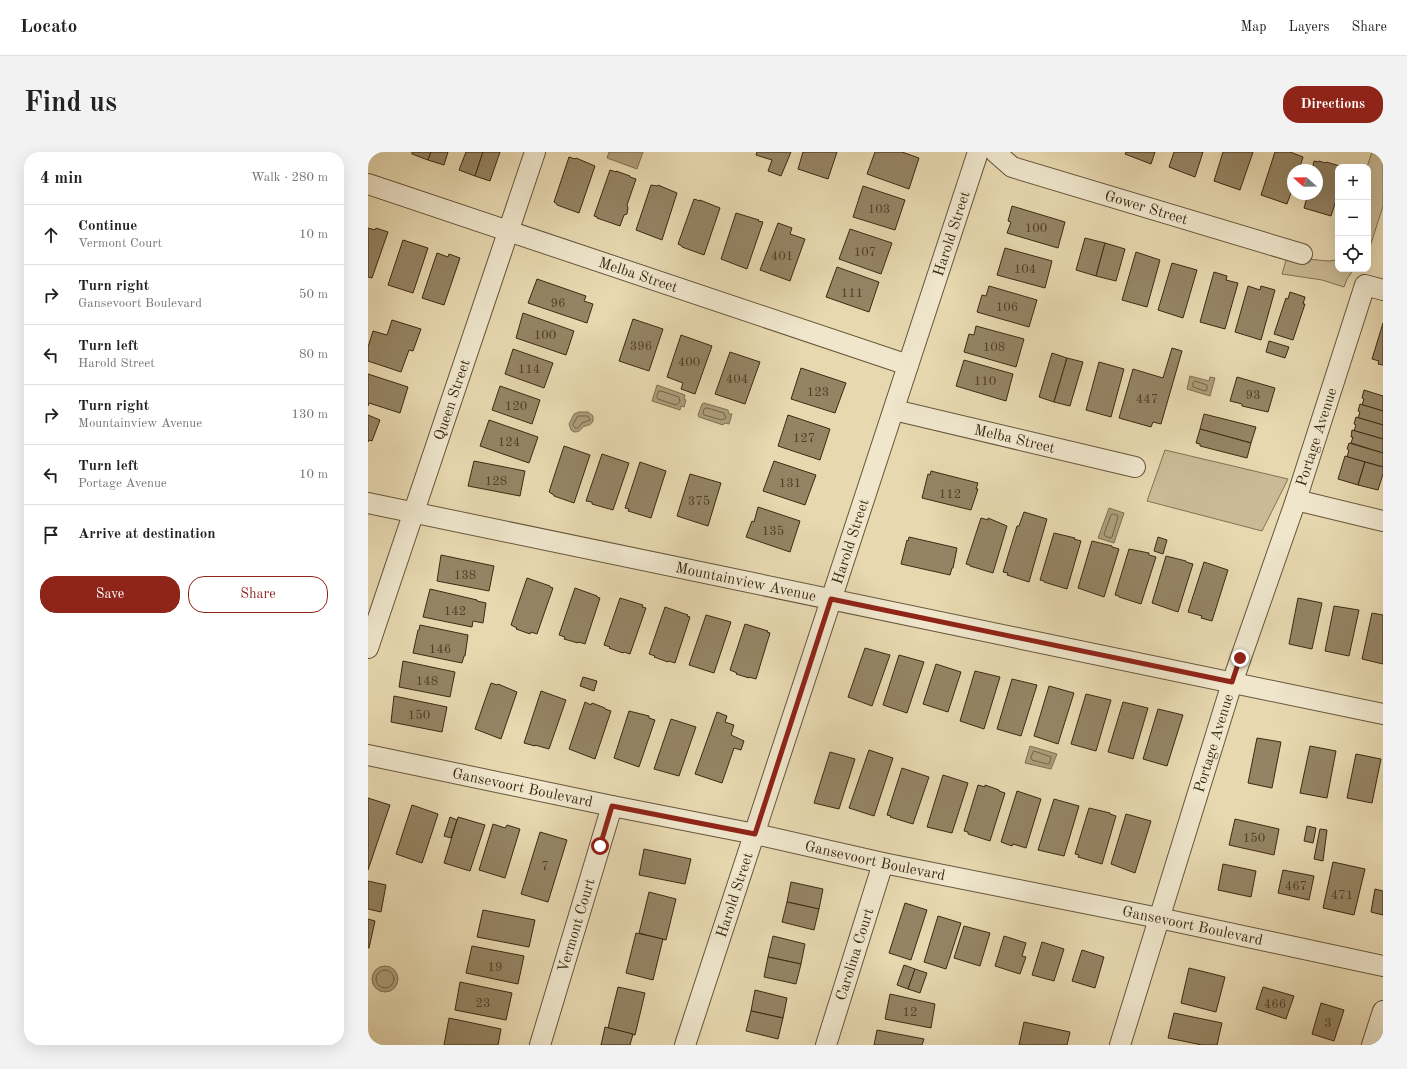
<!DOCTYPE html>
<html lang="en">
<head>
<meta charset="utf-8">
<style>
	:root { --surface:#fff; --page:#f2f2f2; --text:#222; --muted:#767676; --line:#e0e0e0; --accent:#8f2418 }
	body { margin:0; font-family:"Old Standard TT",serif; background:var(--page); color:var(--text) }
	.controls { position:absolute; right:12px; top:12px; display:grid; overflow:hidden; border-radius:8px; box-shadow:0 4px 16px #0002 }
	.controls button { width:36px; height:36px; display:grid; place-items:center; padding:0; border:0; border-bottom:1px solid var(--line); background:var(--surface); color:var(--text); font:20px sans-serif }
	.compass { position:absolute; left:919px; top:12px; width:36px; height:36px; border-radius:50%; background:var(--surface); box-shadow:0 4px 16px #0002; rotate:290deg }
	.stop { position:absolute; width:12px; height:12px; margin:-9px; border:3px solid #8f2418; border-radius:50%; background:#fff }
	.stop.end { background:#8f2418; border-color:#fff; box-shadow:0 1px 4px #0008 }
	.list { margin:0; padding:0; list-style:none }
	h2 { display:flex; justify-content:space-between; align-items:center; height:52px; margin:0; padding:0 16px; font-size:17px }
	h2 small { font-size:13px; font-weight:400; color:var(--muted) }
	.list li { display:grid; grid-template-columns:26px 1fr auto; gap:12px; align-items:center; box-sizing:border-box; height:60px; padding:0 16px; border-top:1px solid var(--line) }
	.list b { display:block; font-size:15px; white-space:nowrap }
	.list p { margin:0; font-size:13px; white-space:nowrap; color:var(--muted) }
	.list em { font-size:13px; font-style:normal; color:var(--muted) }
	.actions { display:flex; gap:8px; padding:12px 16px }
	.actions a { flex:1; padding:9px 0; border:1px solid var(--accent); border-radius:16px; text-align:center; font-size:14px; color:var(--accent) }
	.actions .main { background:var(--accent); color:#fff }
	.icon { flex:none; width:22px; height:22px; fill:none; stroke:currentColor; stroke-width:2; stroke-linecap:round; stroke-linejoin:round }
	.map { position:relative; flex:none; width:1015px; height:893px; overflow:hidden; border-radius:16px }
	header { display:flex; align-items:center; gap:24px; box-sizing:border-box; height:56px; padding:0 20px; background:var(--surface); border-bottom:1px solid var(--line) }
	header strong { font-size:19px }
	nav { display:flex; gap:22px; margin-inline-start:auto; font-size:14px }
	.intro { display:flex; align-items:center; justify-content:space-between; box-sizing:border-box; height:96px; padding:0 24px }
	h1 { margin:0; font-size:28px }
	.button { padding:10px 18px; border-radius:16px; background:var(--accent); color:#fff; font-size:14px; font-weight:700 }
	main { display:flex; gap:24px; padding:0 24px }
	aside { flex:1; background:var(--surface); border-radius:16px; box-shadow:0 4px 16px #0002 }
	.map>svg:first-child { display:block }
</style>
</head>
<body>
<header>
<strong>Locato</strong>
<nav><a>Map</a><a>Layers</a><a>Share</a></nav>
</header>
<div class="intro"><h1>Find us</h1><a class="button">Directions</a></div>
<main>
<aside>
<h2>4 min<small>Walk · 280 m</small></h2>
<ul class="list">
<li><svg class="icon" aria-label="ahead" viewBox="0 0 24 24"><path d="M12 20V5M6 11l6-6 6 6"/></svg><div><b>Continue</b><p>Vermont Court</p></div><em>10 m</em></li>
<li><svg class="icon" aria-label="right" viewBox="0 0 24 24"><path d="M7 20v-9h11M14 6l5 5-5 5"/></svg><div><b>Turn right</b><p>Gansevoort Boulevard</p></div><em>50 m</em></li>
<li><svg class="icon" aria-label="left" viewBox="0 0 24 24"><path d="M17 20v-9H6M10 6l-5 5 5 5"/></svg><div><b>Turn left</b><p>Harold Street</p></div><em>80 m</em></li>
<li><svg class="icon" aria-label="right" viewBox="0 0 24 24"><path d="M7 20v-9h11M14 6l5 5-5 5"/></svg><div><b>Turn right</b><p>Mountainview Avenue</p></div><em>130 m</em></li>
<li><svg class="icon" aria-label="left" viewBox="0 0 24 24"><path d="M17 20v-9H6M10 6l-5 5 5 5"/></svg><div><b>Turn left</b><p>Portage Avenue</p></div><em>10 m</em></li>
<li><svg class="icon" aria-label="arrive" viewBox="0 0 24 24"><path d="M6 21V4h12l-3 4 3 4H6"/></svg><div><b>Arrive at destination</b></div></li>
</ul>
<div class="actions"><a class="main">Save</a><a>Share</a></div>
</aside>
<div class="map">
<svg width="1015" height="893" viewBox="0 0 1015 893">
	<rect width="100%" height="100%" fill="#e7d8b0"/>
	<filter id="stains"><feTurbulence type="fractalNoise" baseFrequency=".005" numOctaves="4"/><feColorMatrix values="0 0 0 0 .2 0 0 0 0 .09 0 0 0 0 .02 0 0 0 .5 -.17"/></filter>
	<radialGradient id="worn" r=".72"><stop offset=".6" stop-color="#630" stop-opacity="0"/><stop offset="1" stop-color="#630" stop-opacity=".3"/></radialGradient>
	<g fill="#caba95" stroke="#837254">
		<polygon points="1004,0 1015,0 1015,54 1000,101 1000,15 999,15"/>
		<polygon points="919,105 960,109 970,108 970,117 986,117 979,127 976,135 954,128 914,122"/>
		<polygon points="797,298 920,327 894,379 779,349"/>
	</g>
	<g fill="#ad9d7a" stroke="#806f50">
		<polygon points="241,0 275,0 269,17 239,6"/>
		<polygon points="822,224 841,229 842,225 847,226 842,244 819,237"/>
		<polygon points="289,233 317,243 316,247 318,248 316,255 313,254 312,258 284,249"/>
		<polygon points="336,251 360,258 361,262 364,262 361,272 357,271 355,273 331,265 330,263 334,252"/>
		<path d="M 211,260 L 220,260 L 225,264 L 225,269 C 223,273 221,273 217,274 C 212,276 214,280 206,280 L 203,278 L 201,272 L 206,262 Z"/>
		<polygon points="741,356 756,361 746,391 730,386"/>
		<polygon points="662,594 689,602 683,617 657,611"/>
		<circle cx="17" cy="827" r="13"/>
	</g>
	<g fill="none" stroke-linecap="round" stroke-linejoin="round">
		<g stroke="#746446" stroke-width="1">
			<polygon points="827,229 839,233 839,238 837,239 825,235 825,231"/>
			<polygon points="291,239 293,239 311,245 312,250 308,253 290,247 289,245"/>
			<polygon points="339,256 356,261 358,266 354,268 336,263 335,261 336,257"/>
			<polygon points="210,264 220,264 222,268 214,271 210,276 207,276 205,273"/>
			<polygon points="745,362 749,363 750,365 744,385 742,386 737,384 736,382 743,363"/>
			<polygon points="666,599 683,605 683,606 681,612 679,612 664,608 663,606"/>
			<circle cx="17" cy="827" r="9"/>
		</g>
	</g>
	<g fill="#958464" stroke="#3c2a12">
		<polygon points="44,0 63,0 60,8 44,2"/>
		<polygon points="63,0 80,0 76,13 60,8"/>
		<polygon points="98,0 115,0 107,24 91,18"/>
		<polygon points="115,0 132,0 122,29 107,24"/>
		<polygon points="389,0 423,0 413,24 400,19 404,8 388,3"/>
		<polygon points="435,0 469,0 460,27 430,17"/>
		<polygon points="507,0 534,0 551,6 541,37 499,22"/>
		<polygon points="758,0 787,0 783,12 757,2"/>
		<polygon points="806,0 835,0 827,25 801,15"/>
		<polygon points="855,0 885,0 872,38 846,29"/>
		<polygon points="907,0 922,0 935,5 931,18 925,18 925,35 919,52 893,43"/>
		<polygon points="201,5 207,7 208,6 227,14 211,61 189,53 189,52 186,50"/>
		<polygon points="946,9 950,10 951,9 957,11 958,10 972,14 970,15 970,42 963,64 936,56 940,42 949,42 949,18 944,18"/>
		<polygon points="242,18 248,20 248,19 262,24 262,25 268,27 259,53 260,56 259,62 256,63 252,74 229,66 229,65 226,64"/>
		<polygon points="283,33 289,34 290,33 309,41 294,88 268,78"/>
		<polygon points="495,34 537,48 527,78 485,65"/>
		<polygon points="326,47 332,49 332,48 352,56 336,103 314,95 314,94 310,92"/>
		<polygon points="644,54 697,70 690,96 639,81 643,70 640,69"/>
		<polygon points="368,61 391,68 390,69 395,70 379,117 353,107"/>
		<polygon points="410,71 424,76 422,82 437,87 422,129 392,118"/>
		<polygon points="0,76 7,78 8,76 20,80 4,126 0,125"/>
		<polygon points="482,77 524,91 513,122 471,107"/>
		<polygon points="717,86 737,91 728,124 708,118"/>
		<polygon points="35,88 60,96 45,141 20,133"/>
		<polygon points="737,91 757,97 748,129 728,124"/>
		<polygon points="637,96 684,109 677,136 629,123"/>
		<polygon points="768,100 792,108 779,155 754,148"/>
		<polygon points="69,101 80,105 81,102 92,106 76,153 54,146"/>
		<polygon points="804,111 829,118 815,166 790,158"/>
		<polygon points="469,115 511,130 501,160 458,145"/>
		<polygon points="846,120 859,124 858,128 870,131 857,177 832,170"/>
		<polygon points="169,127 218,144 216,149 225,152 219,171 160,151"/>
		<polygon points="621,134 669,148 661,175 609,160 614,143 618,144"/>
		<polygon points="880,134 892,138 893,134 907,138 893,188 867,180"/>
		<polygon points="922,140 937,145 935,152 937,152 925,188 906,182 918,146 920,147"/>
		<polygon points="155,161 206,179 198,203 148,186"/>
		<polygon points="265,167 295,177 281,219 251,209"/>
		<polygon points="24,168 53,177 45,199 41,198 33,220 0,209 0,195 5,179 19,183"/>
		<polygon points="1015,171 1015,213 1010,212 1011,209 1004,207"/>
		<polygon points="608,174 656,187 648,215 596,200 601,182 606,183"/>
		<polygon points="313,183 344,194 327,242 313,237 315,231 299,225"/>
		<polygon points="901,189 921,195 917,206 898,200"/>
		<polygon points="804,196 814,199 793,272 785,270 783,275 751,266 765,217 795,226"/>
		<polygon points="145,197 185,211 176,236 137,222"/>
		<polygon points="362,200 392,210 377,252 347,242"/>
		<polygon points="684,201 699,206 686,250 671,245"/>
		<polygon points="699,206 715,210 702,254 686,250"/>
		<polygon points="596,208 645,222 638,249 588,234"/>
		<polygon points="731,210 756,217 743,265 718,258"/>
		<polygon points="433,216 478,231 467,261 423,247"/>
		<polygon points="0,222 40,235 32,261 1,251 0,254"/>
		<polygon points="869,225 907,236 900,260 874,254 874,252 862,249"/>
		<polygon points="132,234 172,248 164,272 124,258"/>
		<polygon points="996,238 1015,244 1015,259 994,253 996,247 994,246"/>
		<polygon points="992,252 1015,259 1015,273 990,266 992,260 990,259"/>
		<polygon points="836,262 888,275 883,291 832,277"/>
		<polygon points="0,263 12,268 4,289 1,288 0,290"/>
		<polygon points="420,263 462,277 452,308 410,294"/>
		<polygon points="988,265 1015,273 1015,287 986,279 988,273 986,272"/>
		<polygon points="121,268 170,285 161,311 112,294"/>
		<polygon points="832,277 883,291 879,306 832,294 832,292 828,291"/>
		<polygon points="984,278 1015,287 1015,301 983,291 985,285 983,285"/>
		<polygon points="981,291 1015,301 1015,315 979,305 981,298 979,297"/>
		<polygon points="196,294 222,303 206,351 186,344 186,343 181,340"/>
		<polygon points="234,302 261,311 245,358 224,352 224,350 218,349"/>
		<polygon points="977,304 997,310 990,333 970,327"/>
		<polygon points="106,309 157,319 152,344 100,334"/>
		<polygon points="406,309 448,323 437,353 395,339"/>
		<polygon points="272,310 298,319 283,366 260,359 261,357 257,356"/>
		<polygon points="997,310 1015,315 1015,322 1010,338 990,333"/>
		<polygon points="563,319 610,331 608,337 610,337 603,358 554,346 560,322 562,323"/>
		<polygon points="322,322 353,331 340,374 309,364"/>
		<polygon points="390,355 432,369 422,400 378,385 384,369 386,370"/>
		<polygon points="656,360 679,367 661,430 639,423 640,421 635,420 649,374 651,374"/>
		<polygon points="613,366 620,368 620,366 639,374 625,421 602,414 602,413 598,412"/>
		<polygon points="686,381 707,386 706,387 713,389 699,437 676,430 676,429 672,428"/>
		<polygon points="541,385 589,396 585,416 584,416 582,423 533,412 539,388 540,389"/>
		<polygon points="790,385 799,388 795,402 786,399"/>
		<polygon points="724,389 744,394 744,395 751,397 736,445 710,436"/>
		<polygon points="761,397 781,401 781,403 788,405 773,452 751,445 751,444 747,443"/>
		<polygon points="73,403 126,414 121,439 69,429"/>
		<polygon points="798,404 818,409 818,410 825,412 810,460 784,451"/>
		<polygon points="836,410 860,418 844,469 833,466 834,464 820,460"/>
		<polygon points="159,426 182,434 182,435 185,436 169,482 163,480 162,482 148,477 149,476 143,473"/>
		<polygon points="207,436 229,444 229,445 232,446 217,492 211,490 210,491 196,487 197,485 191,483"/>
		<polygon points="62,437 109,448 109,449 118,451 115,471 105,469 104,475 55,465"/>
		<polygon points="252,446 275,453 274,455 278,456 262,502 256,500 255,501 241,496 242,495 236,493"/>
		<polygon points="930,446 954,451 944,497 921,492"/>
		<polygon points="966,454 991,458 981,504 957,499"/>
		<polygon points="297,455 320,463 319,464 322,465 307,511 301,509 300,510 286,505 287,504 281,502"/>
		<polygon points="1004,461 1015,463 1015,512 994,507"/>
		<polygon points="338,463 363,470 346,521 321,513"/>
		<polygon points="377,472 400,479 399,480 402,481 388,527 381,525 381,526 368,522 369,521 362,518"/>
		<polygon points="52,473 100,483 97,504 96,504 94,511 45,501 50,478 51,478"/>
		<polygon points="497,496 522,503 504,554 480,545"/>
		<polygon points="531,503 556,510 539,561 515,553"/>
		<polygon points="35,509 87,520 82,545 31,535"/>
		<polygon points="568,512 593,520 580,560 555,552"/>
		<polygon points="607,519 632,525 616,577 592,569"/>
		<polygon points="215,525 229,529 226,539 212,534"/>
		<polygon points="644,527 669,533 653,584 629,577"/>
		<polygon points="123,531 129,533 130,532 149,540 133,587 107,577"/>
		<polygon points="681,534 706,541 690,592 666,584"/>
		<polygon points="173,539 198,548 181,597 167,593 167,594 156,591"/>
		<polygon points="718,542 743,548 728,599 703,592"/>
		<polygon points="26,544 79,555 74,580 23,570"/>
		<polygon points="217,550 223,553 224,551 237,556 237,557 243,559 227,607 201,597"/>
		<polygon points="755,550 780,556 765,607 740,600"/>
		<polygon points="790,557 815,563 799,614 775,607"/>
		<polygon points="261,559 281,564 281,566 287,568 271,615 246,606"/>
		<polygon points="349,560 359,564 357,570 366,573 363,583 376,589 373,598 366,596 354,631 327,622"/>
		<polygon points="303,567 328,575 311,624 286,617"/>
		<polygon points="889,586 913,590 904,636 880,631"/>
		<polygon points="942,594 968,599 959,646 932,641"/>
		<polygon points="501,598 525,606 506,664 481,656"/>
		<polygon points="462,600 487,607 471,657 446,651"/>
		<polygon points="988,602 1013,607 1004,651 979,646"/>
		<polygon points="534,616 561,625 545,672 522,665 523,664 519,663"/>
		<polygon points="575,623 600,631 584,681 559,675"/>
		<polygon points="610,633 617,635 617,633 631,638 631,639 637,641 622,689 600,682 600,680 596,679"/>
		<polygon points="649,639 673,647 658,696 645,692 644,694 633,690"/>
		<polygon points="0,646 22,653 0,718"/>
		<polygon points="686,647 711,654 696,704 670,698"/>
		<polygon points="44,653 70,662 54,711 28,702"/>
		<polygon points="721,656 742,661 742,662 748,664 734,712 710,705 711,703 707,702"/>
		<polygon points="758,662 783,669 767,721 743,712"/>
		<polygon points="82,665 89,668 83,686 76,684"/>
		<polygon points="90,665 117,673 102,719 76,711"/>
		<polygon points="867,667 911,677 906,703 861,693"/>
		<polygon points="125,672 137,676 139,673 152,677 137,726 111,718"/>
		<polygon points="939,674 948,676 945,691 936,689"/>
		<polygon points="952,677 959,678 955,709 946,707"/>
		<polygon points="172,680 199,688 180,750 153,742"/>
		<polygon points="276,697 323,707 317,732 271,723"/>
		<polygon points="965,710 997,717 986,763 955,756"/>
		<polygon points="855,712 888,719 883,745 850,738"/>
		<polygon points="915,718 946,724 941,748 910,741"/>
		<polygon points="0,729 18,733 13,760 0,757"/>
		<polygon points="423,730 455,737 451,757 419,750"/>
		<polygon points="1007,737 1015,739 1015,763 1003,760"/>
		<polygon points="281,740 308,747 298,788 271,781"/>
		<polygon points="419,750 451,757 446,778 414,770"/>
		<polygon points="537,751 559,758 543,808 521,801"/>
		<polygon points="115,758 167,768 161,795 109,785"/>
		<polygon points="570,764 593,771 578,817 556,810"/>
		<polygon points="0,767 7,769 1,796 0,796"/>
		<polygon points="596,774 622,781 612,814 586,806"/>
		<polygon points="268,781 295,787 285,828 258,821"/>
		<polygon points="405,784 437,792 433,812 400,805"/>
		<polygon points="636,784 658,791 654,804 658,805 652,822 627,814"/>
		<polygon points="674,790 696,797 686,829 664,823"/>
		<polygon points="104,794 156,804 150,832 98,821"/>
		<polygon points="714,798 736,805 727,836 704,829"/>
		<polygon points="400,805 433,812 428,832 396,825"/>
		<polygon points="536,813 547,817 540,837 529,833"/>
		<polygon points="821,816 857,825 848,860 813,851"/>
		<polygon points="547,817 559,821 552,841 540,837"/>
		<polygon points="92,830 144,841 138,868 87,858"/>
		<polygon points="250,835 277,841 267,883 240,876"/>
		<polygon points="895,835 926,844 918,867 888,857"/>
		<polygon points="387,838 419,846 415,866 383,859"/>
		<polygon points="522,842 567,852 563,876 517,867"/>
		<polygon points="953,851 976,858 966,889 944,882"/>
		<polygon points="383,859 415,866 410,887 378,879"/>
		<polygon points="806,861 854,871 849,893 834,893 800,886"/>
		<polygon points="81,866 133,877 130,893 76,893"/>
		<polygon points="656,870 702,880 699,893 651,893"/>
		<polygon points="237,875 265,882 262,893 233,893"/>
		<polygon points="509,878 556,887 554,893 506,893"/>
	</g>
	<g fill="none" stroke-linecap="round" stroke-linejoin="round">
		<defs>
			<g id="minor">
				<path id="s1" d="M 627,0 L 644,15 L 934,102"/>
				<path id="s2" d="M 0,32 L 540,213"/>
				<path id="s3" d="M 526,258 L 767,315"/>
				<polyline points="928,348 1015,369"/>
				<path id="s4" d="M 0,351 L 1015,562"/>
				<path id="s5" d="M 0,496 L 167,0"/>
				<path id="s6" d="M 0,603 L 244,654 L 387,682 L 515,711 L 791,766 L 1015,814"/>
				<path id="s7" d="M 172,893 L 244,654"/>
				<path id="s8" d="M 317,893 L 610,0"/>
				<path id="s9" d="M 458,893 L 515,711"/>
				<path id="s10" d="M 752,893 L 864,531 L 928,348 L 997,133 L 1015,138"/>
				<polyline points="1004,893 1015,859"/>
			</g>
		</defs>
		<use href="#minor" stroke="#67563a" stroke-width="22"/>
		<use href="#minor" stroke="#efe6cc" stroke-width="20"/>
	</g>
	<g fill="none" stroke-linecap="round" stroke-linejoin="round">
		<polyline stroke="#8f2418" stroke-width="5" points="232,694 244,654 387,682 463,447 864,530 872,506"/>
	</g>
	<g text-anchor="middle" stroke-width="3" stroke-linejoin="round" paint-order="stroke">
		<g font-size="13" fill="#524026">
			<text x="511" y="61">103</text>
			<text x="668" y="80">100</text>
			<text x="497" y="104">107</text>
			<text x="414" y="108">401</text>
			<text x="657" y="121">104</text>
			<text x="484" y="145">111</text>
			<text x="190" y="155">96</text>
			<text x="639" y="159">106</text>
			<text x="177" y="187">100</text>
			<text x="273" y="198">396</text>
			<text x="626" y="199">108</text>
			<text x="321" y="214">400</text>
			<text x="161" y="221">114</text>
			<text x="369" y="231">404</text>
			<text x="617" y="233">110</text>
			<text x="450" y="244">123</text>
			<text x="885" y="247">93</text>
			<text x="779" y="251">447</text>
			<text x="148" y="258">120</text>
			<text x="436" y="290">127</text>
			<text x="141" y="294">124</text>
			<text x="128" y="333">128</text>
			<text x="422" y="335">131</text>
			<text x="582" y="346">112</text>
			<text x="331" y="353">375</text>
			<text x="405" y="383">135</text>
			<text x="97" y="427">138</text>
			<text x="87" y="463">142</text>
			<text x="72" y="501">146</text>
			<text x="59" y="533">148</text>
			<text x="51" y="567">150</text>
			<text x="886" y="690">150</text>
			<text x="177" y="718">7</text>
			<text x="928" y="738">467</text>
			<text x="974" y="747">471</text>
			<text x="127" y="819">19</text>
			<text x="115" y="855">23</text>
			<text x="907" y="856">466</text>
			<text x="542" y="864">12</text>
			<text x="960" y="875">3</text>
		</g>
		<g font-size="15" fill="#3c2a12" stroke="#efe6cc">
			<text dy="5" stroke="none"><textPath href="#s1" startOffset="163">Gower Street</textPath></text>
			<text dy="5" stroke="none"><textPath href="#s8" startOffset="854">Harold Street</textPath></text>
			<text dy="5" stroke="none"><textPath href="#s2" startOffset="285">Melba Street</textPath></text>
			<text dy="5" stroke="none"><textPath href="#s5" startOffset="262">Queen Street</textPath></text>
			<text dy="5" stroke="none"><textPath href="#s10" startOffset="639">Portage Avenue</textPath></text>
			<text dy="5" stroke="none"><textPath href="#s3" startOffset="124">Melba Street</textPath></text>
			<text dy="5" stroke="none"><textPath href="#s8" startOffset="530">Harold Street</textPath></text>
			<text dy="5" stroke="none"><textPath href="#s4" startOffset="386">Mountainview Avenue</textPath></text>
			<text dy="5" stroke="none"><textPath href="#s10" startOffset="316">Portage Avenue</textPath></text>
			<text dy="5" stroke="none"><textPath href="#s6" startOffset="158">Gansevoort Boulevard</textPath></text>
			<text dy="5" stroke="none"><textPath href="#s6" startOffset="518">Gansevoort Boulevard</textPath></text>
			<text dy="5" stroke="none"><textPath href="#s8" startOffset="158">Harold Street</textPath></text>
			<text dy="5" stroke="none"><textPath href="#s7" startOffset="125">Vermont Court</textPath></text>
			<text dy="5" stroke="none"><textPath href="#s6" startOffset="842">Gansevoort Boulevard</textPath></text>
			<text dy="5" stroke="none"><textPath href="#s9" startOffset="95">Carolina Court</textPath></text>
		</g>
	</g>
	<rect width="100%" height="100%" filter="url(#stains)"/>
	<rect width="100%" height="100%" fill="url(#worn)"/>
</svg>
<div class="controls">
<button>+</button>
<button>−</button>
<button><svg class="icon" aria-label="locate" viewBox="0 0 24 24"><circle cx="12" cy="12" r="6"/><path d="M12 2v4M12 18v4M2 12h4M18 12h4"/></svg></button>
</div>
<svg class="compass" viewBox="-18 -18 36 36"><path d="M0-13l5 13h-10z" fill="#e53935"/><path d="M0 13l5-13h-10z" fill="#767676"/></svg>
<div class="stop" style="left:232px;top:694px"></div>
<div class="stop end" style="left:872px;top:506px"></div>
</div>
</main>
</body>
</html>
